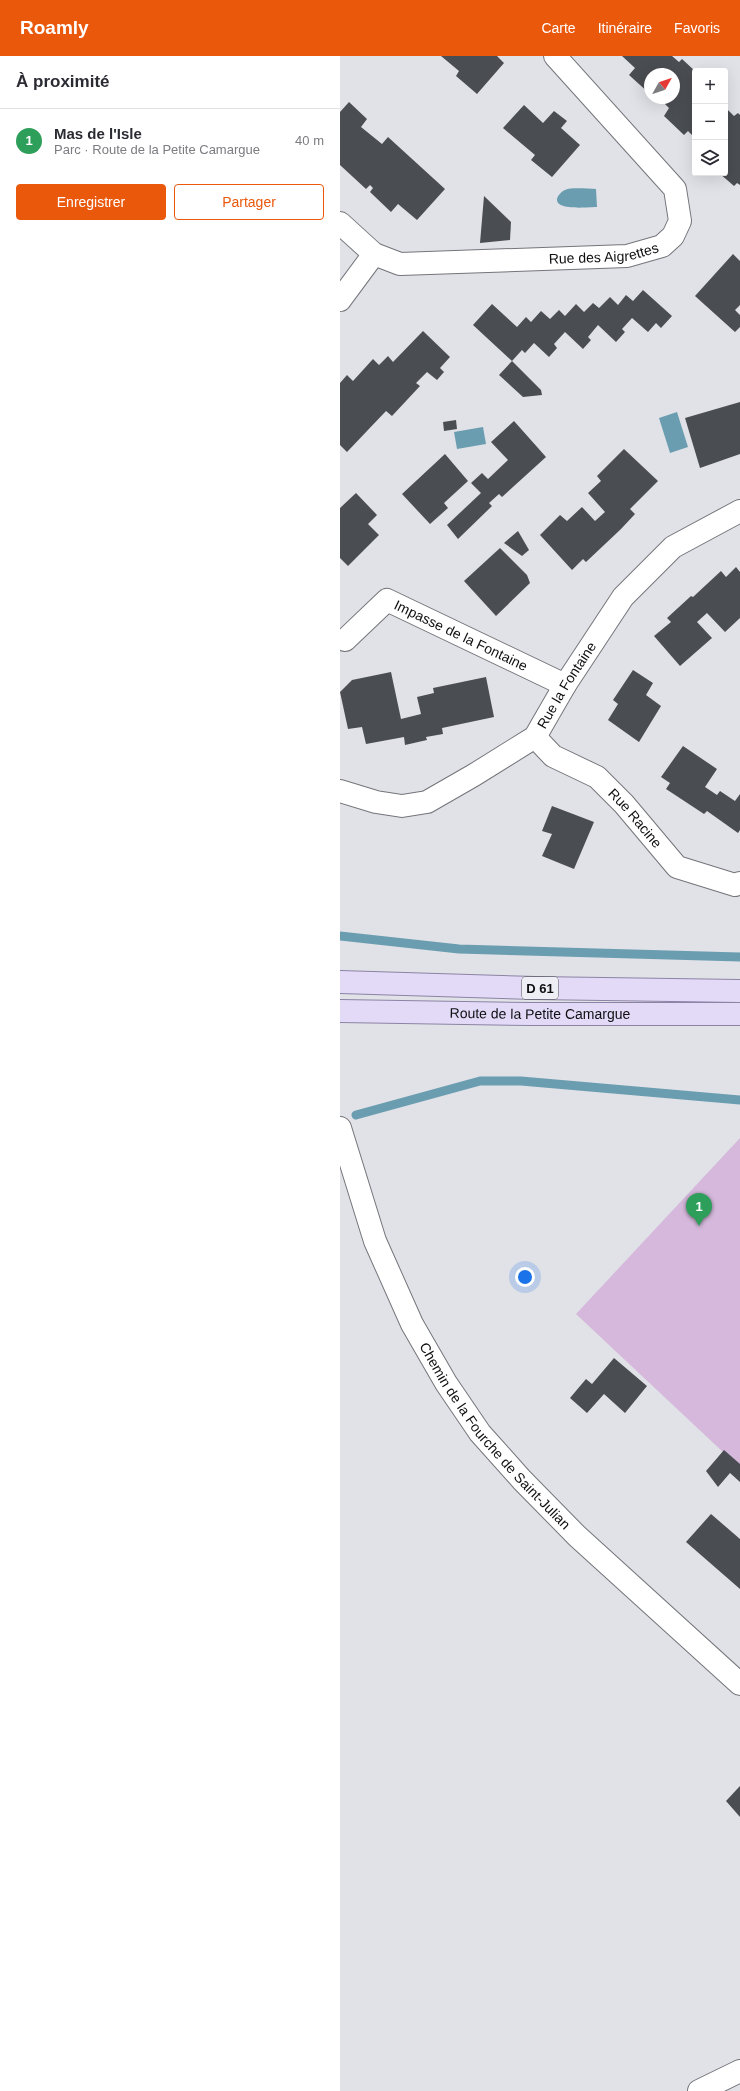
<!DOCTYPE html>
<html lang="fr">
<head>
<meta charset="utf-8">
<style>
	:root { --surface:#fff; --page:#f7f7f7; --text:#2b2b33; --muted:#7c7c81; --line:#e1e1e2; --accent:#ea580c }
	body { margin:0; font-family:Helvetica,sans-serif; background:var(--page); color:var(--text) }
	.controls { position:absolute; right:12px; top:12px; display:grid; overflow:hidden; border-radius:4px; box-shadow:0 4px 16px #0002 }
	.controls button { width:36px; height:36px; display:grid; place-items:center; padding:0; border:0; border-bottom:1px solid var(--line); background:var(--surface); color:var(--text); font:20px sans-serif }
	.compass { position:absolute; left:304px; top:12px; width:36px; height:36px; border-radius:50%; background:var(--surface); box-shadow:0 4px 16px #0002; rotate:50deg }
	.you { position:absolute; left:185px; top:1221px; width:14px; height:14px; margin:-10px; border:3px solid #fff; border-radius:50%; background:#1a73e8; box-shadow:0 0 0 6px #1a73e833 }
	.badge { display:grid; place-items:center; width:26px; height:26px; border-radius:50%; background:var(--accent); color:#fff; font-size:13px; font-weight:700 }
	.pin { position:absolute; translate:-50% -33px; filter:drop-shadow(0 1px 2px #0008) }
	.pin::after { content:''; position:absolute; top:21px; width:14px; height:12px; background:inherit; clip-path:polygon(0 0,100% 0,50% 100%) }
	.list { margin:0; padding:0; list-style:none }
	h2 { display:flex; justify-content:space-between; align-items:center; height:52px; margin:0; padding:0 16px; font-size:17px }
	h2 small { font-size:13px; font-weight:400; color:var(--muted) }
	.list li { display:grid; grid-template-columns:26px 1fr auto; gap:12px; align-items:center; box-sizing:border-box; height:64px; padding:0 16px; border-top:1px solid var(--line) }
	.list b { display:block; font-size:15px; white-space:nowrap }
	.list p { margin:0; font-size:13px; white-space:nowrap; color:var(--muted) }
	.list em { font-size:13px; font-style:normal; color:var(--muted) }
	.actions { display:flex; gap:8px; padding:12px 16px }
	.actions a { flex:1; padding:9px 0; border:1px solid var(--accent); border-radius:4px; text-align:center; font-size:14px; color:var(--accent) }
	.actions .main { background:var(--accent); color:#fff }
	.icon { flex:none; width:22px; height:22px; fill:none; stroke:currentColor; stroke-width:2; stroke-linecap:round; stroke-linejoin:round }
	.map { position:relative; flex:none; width:400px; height:2035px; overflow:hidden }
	header { display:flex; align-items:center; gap:24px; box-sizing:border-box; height:56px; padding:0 20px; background:var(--accent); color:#fff }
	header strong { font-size:19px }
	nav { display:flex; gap:22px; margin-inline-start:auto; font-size:14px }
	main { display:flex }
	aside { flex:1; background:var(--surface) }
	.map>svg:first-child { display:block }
</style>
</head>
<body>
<header>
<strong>Roamly</strong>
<nav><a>Carte</a><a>Itinéraire</a><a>Favoris</a></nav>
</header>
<main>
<aside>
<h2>À proximité<small></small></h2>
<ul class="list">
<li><span class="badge" style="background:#2e9e5b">1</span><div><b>Mas de l'Isle</b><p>Parc · Route de la Petite Camargue</p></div><em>40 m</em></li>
</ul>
<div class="actions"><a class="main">Enregistrer</a><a>Partager</a></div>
</aside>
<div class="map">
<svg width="400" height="2035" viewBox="0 0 400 2035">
	<rect width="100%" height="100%" fill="#e1e2e7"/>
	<polygon fill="#d5b8db" points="400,1082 400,1412 236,1258"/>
	<g fill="#6b9db1">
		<path d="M 256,133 L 257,151 C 249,151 216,155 217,143 C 218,139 222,135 225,134 C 232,131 248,133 256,133 Z"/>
		<polygon points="337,356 348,391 330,397 319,362"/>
		<polygon points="143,371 146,388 117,393 114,376"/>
	</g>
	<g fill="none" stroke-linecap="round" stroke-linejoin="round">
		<g stroke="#6b9db1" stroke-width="9">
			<polyline points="0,880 119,893 400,901"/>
			<polyline points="16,1059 140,1025 181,1025 400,1044"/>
		</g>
	</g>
	<g fill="#4a4d51">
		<polygon points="101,0 157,0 164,7 137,38 116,20 119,15"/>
		<polygon points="282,0 332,0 339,6 342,3 355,15 355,82 348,75 344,79 324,60 329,52 319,42 334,42 334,18 310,18 310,38 289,19 295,12"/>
		<polygon points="9,46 27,63 21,71 42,88 48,81 105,133 77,164 58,148 51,156 30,136 33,132 30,129 26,133 0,109 0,56"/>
		<polygon points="184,49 203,67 214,55 227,65 221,72 240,89 212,121 191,104 195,99 163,72"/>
		<polygon points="385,51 394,60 398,57 400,59 400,129 397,127 394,130 379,117 385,117"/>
		<polygon points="144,140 171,166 170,184 140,187"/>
		<polygon points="393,198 400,205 400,249 395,254 400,259 400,271 395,276 355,240"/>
		<polygon points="303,234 332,260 321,272 316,267 308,276 292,262 282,273 285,276 276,286 258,269 248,281 251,284 243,293 225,276 214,288 217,292 209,301 194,287 185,297 182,294 172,305 201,334 202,339 183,341 159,319 172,305 133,269 152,248 177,271 186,261 191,266 201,255 210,263 219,254 225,260 236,248 244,256 253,247 259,252 270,241 278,249 286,239 293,245"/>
		<polygon points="83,275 110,301 100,312 104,316 97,324 87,316 76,327 80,330 52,360 46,355 7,396 0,389 0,327 7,319 13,325 33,303 39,309 48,300 53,306"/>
		<polygon points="400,346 400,398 360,412 345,362"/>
		<polygon points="116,364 117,373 104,375 103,366"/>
		<polygon points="174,365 206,401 162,441 159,438 149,447 152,450 118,483 107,469 141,437 131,427 142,417 148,423 168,404 151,386"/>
		<polygon points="284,393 318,425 290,453 295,458 281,473 246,506 243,503 232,514 200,479 220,459 227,465 242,451 255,465 265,456 248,437 261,425 257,420"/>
		<polygon points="105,398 128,425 104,447 108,452 90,468 62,438"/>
		<polygon points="16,437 37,459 28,468 39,479 8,510 0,502 0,452"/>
		<polygon points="178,475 189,494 182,500 164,487"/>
		<polygon points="160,492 187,519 190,527 156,560 124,525"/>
		<polygon points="396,511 400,516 400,562 385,576 367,557 357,566 372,582 340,610 314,580 331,566 327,562 351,540 353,541 381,515 386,521"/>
		<polygon points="293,614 313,627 306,639 321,650 299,686 268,664 278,648 273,644"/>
		<polygon points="51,616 61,663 81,658 77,641 94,637 93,632 146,621 154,661 102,672 103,678 86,681 87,684 65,689 64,681 26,688 22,671 8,673 0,636 12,624"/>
		<polygon points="343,690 377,713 365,731 377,739 380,735 395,745 400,738 400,774 398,777 367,755 364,758 326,733 330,727 321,721"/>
		<polygon points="212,750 254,766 234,813 202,800 212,778 202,775"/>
		<polygon points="274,1302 307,1330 285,1357 264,1338 247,1357 230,1342 246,1323 252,1328"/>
		<polygon points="384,1394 400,1408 400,1426 390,1417 378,1431 366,1415"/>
		<polygon points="371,1458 400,1483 400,1533 346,1486"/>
		<polygon points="400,1730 400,1761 386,1745"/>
	</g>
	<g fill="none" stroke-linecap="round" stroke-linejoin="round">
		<defs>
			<g id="minor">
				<path id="s1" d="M 0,167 L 34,198 L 60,208 L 287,200 L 322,190 L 333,180 L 340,165 L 335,133 L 215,0"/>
				<polyline points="0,244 34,198"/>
				<path id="s2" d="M 5,584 L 47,544 L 225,629"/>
				<path id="s3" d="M 195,681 L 213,700 L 257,721 L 284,748 L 337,811 L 395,829 L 400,827"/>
				<path id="s4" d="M 0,735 L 36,746 L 62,750 L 87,746 L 134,719 L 195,681 L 225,629 L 283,541 L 333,491 L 400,455"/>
				<path id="s5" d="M 0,1072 L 35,1185 L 72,1268 L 106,1327 L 140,1377 L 182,1424 L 237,1480 L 400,1628"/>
				<polyline points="359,2035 400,2015"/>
			</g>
			<g id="major">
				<polyline points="0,926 195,932 400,935"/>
				<path id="s6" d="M 0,955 L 191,958 L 400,958"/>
			</g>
		</defs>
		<use href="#minor" stroke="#74757a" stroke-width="24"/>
		<use href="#major" stroke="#8c83a5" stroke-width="24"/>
		<use href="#minor" stroke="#fff" stroke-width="22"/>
		<use href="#major" stroke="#e3daf8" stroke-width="22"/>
	</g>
	<g text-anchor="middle" stroke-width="4" stroke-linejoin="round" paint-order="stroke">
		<rect fill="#eeeff5" stroke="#525255" stroke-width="1" x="182" y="921" width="36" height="22" rx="3"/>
		<g font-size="13" font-weight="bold" fill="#0f0f11">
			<text x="200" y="937">D 61</text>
		</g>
		<g font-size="14" fill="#0f0f11" stroke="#eeeff5">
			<text dy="5" stroke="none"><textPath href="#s1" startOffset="278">Rue des Aigrettes</textPath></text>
			<text dy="5" stroke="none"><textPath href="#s2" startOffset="140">Impasse de la Fontaine</textPath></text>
			<text dy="5" stroke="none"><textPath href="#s4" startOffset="276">Rue la Fontaine</textPath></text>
			<text dy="5" stroke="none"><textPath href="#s3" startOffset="131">Rue Racine</textPath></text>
			<text dy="5" stroke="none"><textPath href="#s6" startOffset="200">Route de la Petite Camargue</textPath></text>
			<text dy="5" stroke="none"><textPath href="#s5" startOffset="349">Chemin de la Fourche de Saint-Julian</textPath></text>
		</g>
	</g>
</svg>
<div class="controls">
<button>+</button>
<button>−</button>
<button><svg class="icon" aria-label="layers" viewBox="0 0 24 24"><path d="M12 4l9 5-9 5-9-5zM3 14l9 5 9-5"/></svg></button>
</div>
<svg class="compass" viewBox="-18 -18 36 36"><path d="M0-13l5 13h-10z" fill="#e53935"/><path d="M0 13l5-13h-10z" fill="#7c7c81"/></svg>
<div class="you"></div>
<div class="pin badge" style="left:359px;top:1170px;background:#2e9e5b">1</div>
</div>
</main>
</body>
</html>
